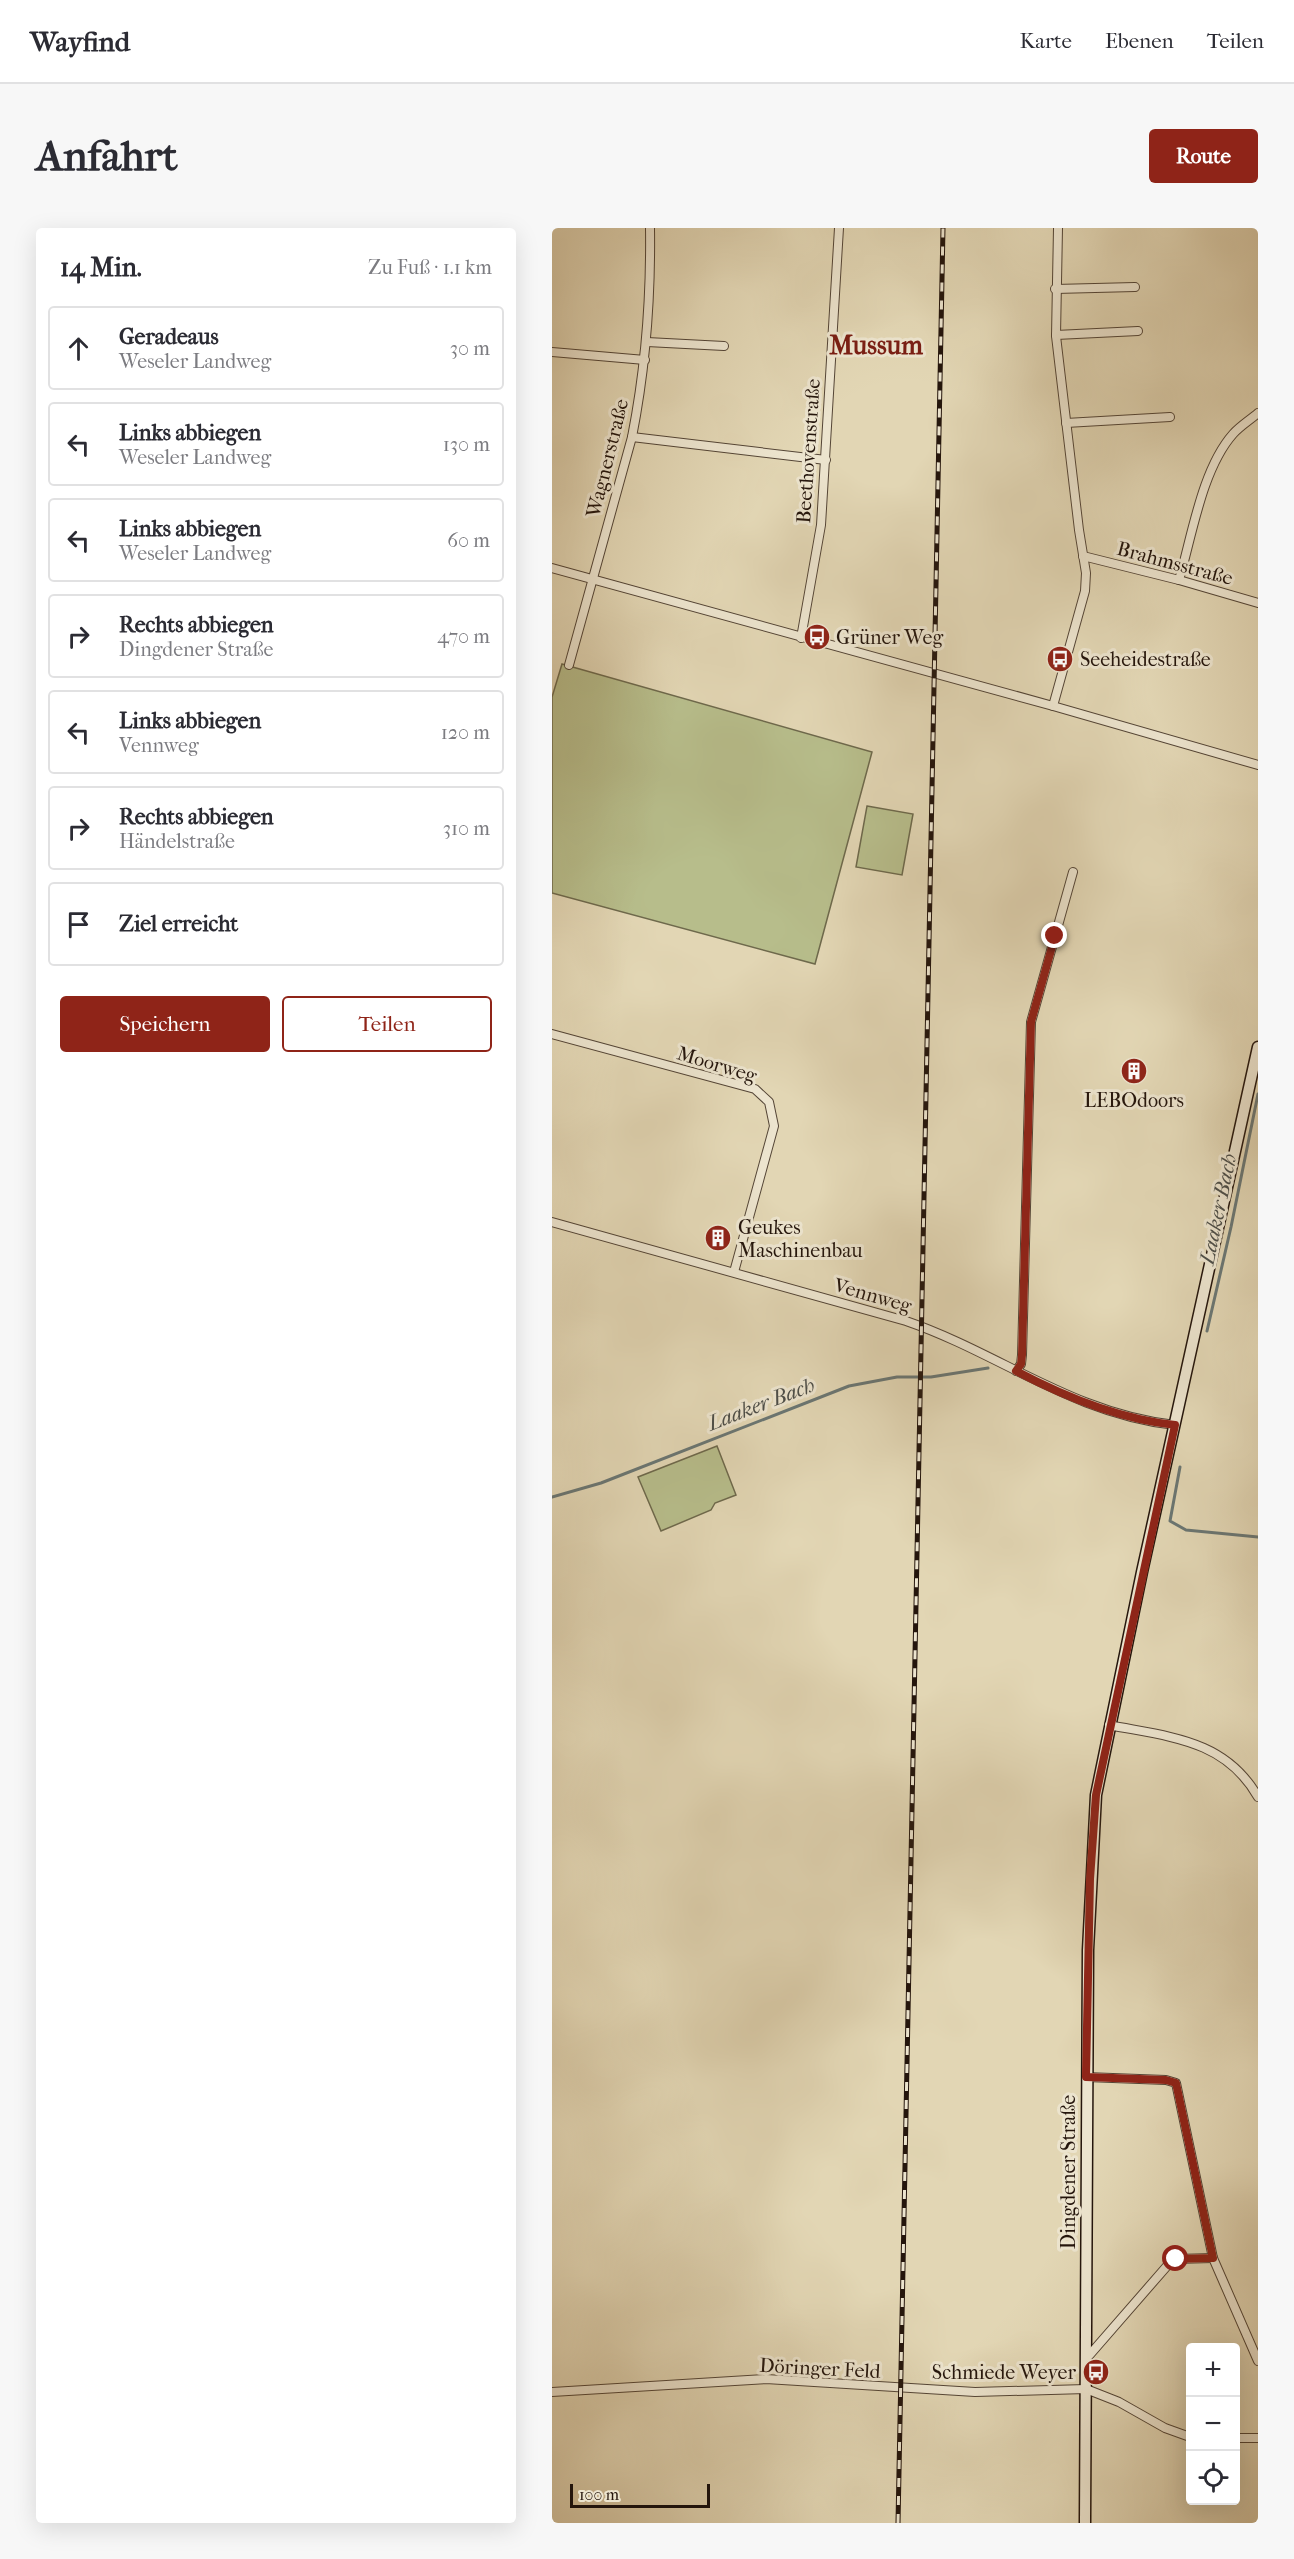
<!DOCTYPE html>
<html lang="de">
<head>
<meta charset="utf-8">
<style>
	:root { --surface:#fff; --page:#f7f7f7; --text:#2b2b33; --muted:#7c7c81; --line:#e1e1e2; --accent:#8f2418 }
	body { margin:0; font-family:"IM FELL French Canon",serif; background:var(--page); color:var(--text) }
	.controls { position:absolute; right:18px; bottom:18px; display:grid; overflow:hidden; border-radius:6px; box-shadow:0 6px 24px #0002 }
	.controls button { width:54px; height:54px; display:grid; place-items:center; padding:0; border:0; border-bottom:2px solid var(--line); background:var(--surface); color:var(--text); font:30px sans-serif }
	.scale { position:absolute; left:18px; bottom:15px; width:140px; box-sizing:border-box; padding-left:6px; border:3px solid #24150c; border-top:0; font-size:16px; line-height:21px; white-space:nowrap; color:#24150c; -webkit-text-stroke:4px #ece4ce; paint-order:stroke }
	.stop { position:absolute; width:18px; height:18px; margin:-14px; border:4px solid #8f2418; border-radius:50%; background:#fff }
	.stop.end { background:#8f2418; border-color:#fff; box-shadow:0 2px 6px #0008 }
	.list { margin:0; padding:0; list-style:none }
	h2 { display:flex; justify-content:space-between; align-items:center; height:78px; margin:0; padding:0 24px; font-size:26px }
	h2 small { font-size:20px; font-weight:400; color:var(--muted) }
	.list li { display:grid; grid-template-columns:39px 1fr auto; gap:18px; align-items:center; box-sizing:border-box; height:84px; margin:0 12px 12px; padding:0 12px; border:2px solid var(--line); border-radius:6px }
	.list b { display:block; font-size:22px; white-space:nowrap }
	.list p { margin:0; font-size:20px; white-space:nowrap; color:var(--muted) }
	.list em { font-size:20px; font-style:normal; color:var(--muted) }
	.actions { display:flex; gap:12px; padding:18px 24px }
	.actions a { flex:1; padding:14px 0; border:2px solid var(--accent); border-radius:6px; text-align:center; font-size:21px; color:var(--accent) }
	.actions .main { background:var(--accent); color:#fff }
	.icon { flex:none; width:33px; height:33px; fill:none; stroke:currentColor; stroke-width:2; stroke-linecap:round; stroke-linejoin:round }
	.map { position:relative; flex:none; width:706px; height:2295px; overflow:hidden; border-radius:6px }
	header { display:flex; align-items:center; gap:36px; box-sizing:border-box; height:84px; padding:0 30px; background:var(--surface); border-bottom:2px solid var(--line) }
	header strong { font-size:28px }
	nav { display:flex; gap:33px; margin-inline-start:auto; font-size:21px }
	.intro { display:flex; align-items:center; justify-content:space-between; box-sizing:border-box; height:144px; padding:0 36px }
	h1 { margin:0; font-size:42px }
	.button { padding:15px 27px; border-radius:6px; background:var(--accent); color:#fff; font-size:21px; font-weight:700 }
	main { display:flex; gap:36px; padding:0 36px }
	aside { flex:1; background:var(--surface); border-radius:6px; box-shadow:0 6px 24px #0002 }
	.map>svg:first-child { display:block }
</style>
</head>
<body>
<header>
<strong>Wayfind</strong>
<nav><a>Karte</a><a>Ebenen</a><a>Teilen</a></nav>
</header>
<div class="intro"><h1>Anfahrt</h1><a class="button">Route</a></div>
<main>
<aside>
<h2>14 Min.<small>Zu Fuß · 1.1 km</small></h2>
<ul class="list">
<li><svg class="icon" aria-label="ahead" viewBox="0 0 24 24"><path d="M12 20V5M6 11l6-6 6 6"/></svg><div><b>Geradeaus</b><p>Weseler Landweg</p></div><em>30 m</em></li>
<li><svg class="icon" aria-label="left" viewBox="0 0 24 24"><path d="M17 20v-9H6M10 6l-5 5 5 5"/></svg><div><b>Links abbiegen</b><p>Weseler Landweg</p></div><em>130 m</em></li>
<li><svg class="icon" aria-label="left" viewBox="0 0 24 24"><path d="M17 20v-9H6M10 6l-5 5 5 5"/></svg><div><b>Links abbiegen</b><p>Weseler Landweg</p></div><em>60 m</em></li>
<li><svg class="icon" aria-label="right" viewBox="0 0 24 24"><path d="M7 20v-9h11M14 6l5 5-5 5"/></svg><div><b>Rechts abbiegen</b><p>Dingdener Straße</p></div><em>470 m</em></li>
<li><svg class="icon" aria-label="left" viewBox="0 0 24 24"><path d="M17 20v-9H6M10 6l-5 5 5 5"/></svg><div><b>Links abbiegen</b><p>Vennweg</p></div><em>120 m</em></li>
<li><svg class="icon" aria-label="right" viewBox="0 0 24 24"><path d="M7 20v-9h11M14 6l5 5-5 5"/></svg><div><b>Rechts abbiegen</b><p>Händelstraße</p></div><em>310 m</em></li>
<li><svg class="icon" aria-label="arrive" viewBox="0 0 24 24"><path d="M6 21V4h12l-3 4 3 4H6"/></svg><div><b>Ziel erreicht</b></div></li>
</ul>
<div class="actions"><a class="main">Speichern</a><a>Teilen</a></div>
</aside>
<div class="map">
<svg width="706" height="2295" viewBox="0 0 706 2295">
	<rect width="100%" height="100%" fill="#e2d6b4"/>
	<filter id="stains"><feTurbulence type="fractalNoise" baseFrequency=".00333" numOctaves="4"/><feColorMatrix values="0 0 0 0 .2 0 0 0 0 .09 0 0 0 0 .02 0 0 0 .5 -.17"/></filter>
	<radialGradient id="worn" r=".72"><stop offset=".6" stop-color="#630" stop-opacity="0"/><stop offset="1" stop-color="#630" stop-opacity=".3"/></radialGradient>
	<g fill="#b7bd8b" stroke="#6e694c" stroke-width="1.5">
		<polygon points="10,436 320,524 263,736 0,665 0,469"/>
		<polygon points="315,578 361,586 350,647 304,639"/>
		<polygon points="165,1218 184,1267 163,1275 159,1282 109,1303 86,1249"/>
	</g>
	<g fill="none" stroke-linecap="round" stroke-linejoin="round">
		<g stroke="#6a7673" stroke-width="3">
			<polyline points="655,1103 679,999 706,866"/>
			<polyline points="628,1239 618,1293 634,1302 706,1309"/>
			<polyline points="0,1269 49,1255 297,1158 345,1149 379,1149 436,1140"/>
		</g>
		<defs>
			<g id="street">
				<polyline points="503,61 583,59"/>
				<polyline points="504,107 586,103"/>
				<polyline points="95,114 172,118"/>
				<polyline points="0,124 93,132"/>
				<polyline points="514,195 618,189"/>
				<polyline points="80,209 274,232"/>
				<polyline points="531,328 627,352 706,375"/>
				<polyline points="0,340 501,478 706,537"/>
				<path d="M 627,352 C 640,308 650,241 681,206 C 688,198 698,192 706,185"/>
				<polyline points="249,410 269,297 287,0"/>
				<path d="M 17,437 L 80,209 C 94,138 99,72 98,0"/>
				<polyline points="501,478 533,363 534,345 527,302 504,108 506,0"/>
				<polyline points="0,806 203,861 217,874 222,898 182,1044"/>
				<path d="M 0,994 L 354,1093 C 447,1125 521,1186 623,1197"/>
				<polyline points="464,1143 469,1136 470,1127 479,794 521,644"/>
				<path d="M 557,1497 C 617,1509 673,1511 706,1569"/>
				<polyline points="534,1849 614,1852 624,1855 661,2030 706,2133"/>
				<polyline points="534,2131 615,2038 624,2031 661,2030"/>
				<polyline points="0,2164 214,2151 423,2164 534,2161 567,2174 613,2200 638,2209"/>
				<polyline points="684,2210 706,2210"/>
			</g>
			<polyline id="secondary" points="533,2295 536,1722 544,1567 590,1344 706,819"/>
		</defs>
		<use href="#street" stroke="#544536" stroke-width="10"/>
		<use href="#secondary" stroke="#24150c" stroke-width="13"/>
		<use href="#street" stroke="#ece4ce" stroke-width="8"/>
		<use href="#secondary" stroke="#ece4ce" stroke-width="10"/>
		<defs>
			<polyline id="rail" points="346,2295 391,0"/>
		</defs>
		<use href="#rail" stroke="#24150c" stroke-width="5"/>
		<use href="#rail" stroke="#ece4ce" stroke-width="3" stroke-dasharray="9" stroke-linecap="butt"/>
	</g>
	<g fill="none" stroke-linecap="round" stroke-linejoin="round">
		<path stroke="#8f2418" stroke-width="8" d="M 503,708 L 479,794 L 470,1127 L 469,1136 L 464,1143 C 513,1169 567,1191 623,1197 L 544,1567 L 538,1651 L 534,1849 L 614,1852 L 624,1855 L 661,2030 L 624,2031"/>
	</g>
	<defs>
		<symbol id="bus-disc" viewBox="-11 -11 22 22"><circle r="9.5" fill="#8f2418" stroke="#ece4ce"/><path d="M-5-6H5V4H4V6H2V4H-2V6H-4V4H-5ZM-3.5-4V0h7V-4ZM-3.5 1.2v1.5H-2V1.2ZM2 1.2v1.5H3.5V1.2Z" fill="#fff"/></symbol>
		<symbol id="building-disc" viewBox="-11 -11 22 22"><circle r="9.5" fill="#8f2418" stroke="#ece4ce"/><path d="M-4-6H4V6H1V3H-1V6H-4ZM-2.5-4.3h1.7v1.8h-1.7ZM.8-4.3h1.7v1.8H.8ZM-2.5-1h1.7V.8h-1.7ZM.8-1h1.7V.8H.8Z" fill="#fff"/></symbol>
	</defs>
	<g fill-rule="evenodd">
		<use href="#bus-disc" x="250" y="394" width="30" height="30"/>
		<use href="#bus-disc" x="493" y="416" width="30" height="30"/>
		<use href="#building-disc" x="567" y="828" width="30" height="30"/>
		<use href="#building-disc" x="151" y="995" width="30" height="30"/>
		<use href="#bus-disc" x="529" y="2129" width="30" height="30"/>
	</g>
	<g text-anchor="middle" stroke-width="6" stroke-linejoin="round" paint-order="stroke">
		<g font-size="20" fill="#24150c" stroke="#ece4ce">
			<text transform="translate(256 223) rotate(-86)" y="7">Beethovenstraße</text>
			<text transform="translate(55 230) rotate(-76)" y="7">Wagnerstraße</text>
			<text transform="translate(623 335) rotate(15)" y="7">Brahmsstraße</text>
			<text transform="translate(165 836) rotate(17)" y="7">Moorweg</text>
			<text transform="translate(321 1067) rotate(16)" y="7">Vennweg</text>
			<text transform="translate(516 1944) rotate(-90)" y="7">Dingdener Straße</text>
			<text transform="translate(268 2140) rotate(3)" y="7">Döringer Feld</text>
		</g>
		<g font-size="20" fill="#24150c" stroke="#ece4ce" text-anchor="start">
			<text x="284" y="416">Grüner Weg</text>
			<text x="528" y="438">Seeheidestraße</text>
			<text x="582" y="879" text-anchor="middle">LEBOdoors</text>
			<text x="186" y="1006">Geukes<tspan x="186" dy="23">Maschinenbau</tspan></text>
			<text x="524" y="2151" text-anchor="end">Schmiede Weyer</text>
		</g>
		<g font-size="21" font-style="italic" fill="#4d4e48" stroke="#ece4ce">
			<text transform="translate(666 981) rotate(-78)" y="7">Laaker Bach</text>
			<text transform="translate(209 1176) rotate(-21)" y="7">Laaker Bach</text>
		</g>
		<g font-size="26" font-weight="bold" fill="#7a1f14" stroke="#ece4ce">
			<text x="324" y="126">Mussum</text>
		</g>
	</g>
	<rect width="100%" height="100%" filter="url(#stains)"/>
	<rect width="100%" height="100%" fill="url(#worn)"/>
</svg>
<div class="controls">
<button>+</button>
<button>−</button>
<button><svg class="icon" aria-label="locate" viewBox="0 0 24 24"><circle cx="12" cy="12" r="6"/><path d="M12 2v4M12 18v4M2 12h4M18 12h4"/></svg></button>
</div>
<div class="scale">100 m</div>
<div class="stop" style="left:624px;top:2031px"></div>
<div class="stop end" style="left:503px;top:708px"></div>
</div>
</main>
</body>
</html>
